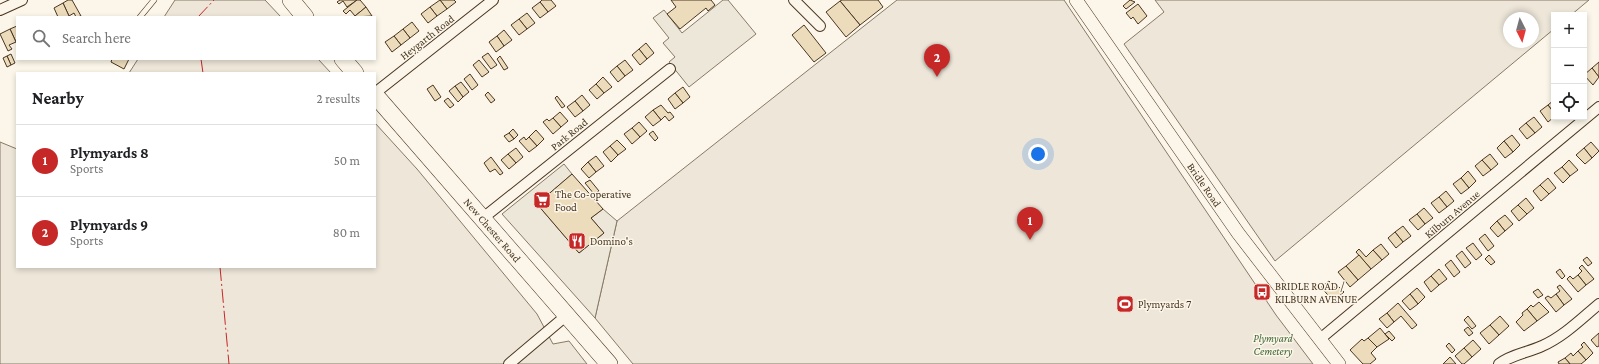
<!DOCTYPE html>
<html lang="en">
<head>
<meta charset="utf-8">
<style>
	:root { --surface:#fff; --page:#f2f2f2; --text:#202124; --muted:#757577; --line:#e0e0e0; --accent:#c62828 }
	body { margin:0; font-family:"Crimson Pro",serif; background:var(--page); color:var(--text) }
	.controls { position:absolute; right:12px; top:12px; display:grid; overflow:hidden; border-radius:0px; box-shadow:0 2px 6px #0003 }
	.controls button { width:36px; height:36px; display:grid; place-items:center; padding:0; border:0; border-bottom:1px solid var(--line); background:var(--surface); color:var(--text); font:20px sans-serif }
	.compass { position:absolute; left:1503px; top:12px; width:36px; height:36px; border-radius:50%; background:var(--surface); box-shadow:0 2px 6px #0003; rotate:174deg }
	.you { position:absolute; left:1038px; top:154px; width:14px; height:14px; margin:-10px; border:3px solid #fff; border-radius:50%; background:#1a73e8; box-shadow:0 0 0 6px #1a73e833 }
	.badge { display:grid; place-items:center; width:26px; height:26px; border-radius:50%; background:var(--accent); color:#fff; font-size:13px; font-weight:700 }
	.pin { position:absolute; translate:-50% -33px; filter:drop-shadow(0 1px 2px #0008) }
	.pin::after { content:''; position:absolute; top:21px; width:14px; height:12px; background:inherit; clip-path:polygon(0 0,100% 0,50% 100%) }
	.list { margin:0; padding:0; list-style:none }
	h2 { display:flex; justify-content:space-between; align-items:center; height:52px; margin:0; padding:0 16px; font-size:17px }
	h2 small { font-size:13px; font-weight:400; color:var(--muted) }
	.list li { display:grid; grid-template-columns:26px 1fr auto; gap:12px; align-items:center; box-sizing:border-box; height:72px; padding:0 16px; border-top:1px solid var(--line) }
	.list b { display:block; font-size:15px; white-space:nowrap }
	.list p { margin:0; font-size:13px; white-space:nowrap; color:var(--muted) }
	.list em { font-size:13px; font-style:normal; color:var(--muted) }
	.icon { flex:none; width:22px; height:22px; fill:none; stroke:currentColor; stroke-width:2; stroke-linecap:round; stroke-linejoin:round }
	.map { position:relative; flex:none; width:1599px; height:364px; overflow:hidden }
	.search { position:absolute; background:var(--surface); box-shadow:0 2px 6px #0003; left:16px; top:16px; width:360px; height:44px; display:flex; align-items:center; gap:10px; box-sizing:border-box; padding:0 14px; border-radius:0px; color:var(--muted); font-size:15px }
	.panel { position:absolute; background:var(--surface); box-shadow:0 2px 6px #0003; left:16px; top:72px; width:360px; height:196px; border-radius:0px }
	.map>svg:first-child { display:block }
</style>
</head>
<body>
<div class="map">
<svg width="1599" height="364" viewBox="0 0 1599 364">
	<rect width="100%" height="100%" fill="#fbf6e9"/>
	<g fill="#ede6d9" stroke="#887966" fill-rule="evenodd">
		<polygon points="175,0 265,0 281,17 164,17"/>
		<polygon points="897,0 1064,0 1276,315 1313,364 633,364 595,318 617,221"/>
		<path d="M 1155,0 L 1589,0 L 1571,15 L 1554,15 L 1554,29 L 1275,261 L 1124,44 L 1164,12 ZM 1509,18 L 1533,18 L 1533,42 L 1509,42 Z"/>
		<polygon points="138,59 318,59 331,73 129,73"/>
		<polygon points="375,123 417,169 537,314 553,344 569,341 587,364 0,364 0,142 17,149 17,267 375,267"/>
	</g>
	<g fill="#ede7d9" stroke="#887966">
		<polygon points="723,0 728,0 756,34 689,87 669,62 675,57 663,43 669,38 653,18 664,10 682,33"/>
		<polygon points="564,164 572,174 537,204 579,253 604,233 591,218 603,209 617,221 595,318 502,214"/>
	</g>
	<g fill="#ecdcbc" stroke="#4a3520">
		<polygon points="68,0 72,0 81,16 76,17 74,13 69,16 63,3"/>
		<polygon points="340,0 357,0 347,7 343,1 339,4 337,2"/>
		<polygon points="357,0 360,0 366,7 355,16 350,10 346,14 343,11"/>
		<polygon points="440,0 454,0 456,2 447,9"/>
		<polygon points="440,0 447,9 437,16 430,7"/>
		<polygon points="542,0 551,0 556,6 548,12 540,2"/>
		<polygon points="671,0 711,0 715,5 708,11 706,8 680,29 667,14 676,7"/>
		<polygon points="842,0 878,0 883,7 860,25 840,1"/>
		<polygon points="1130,0 1135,2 1126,9 1123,6"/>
		<polygon points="840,1 860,25 846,37 826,12"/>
		<polygon points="540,2 548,12 540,18 532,8"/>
		<polygon points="63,3 69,16 70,17 58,17 54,8"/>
		<polygon points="1138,4 1147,16 1138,24 1133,17 1131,19 1126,13"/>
		<polygon points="366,7 372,16 354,17 355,16"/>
		<polygon points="430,7 437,16 428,23 421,14"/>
		<polygon points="527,13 535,23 527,29 519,19"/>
		<polygon points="519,19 527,29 519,35 511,25"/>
		<polygon points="412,22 419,31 410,38 403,29"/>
		<polygon points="804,25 826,53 814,62 792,35"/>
		<polygon points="17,26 17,44 10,29"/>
		<polygon points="10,29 16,42 9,45 12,49 8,51 0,34"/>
		<polygon points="403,29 410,38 401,45 394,36"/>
		<polygon points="504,30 512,40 504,46 497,36"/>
		<polygon points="394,36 401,45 392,52 385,42"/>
		<polygon points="497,36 504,46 496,52 489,42"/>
		<polygon points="646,43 654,53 647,59 639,49"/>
		<polygon points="639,49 647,59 640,65 632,55"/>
		<polygon points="488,53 497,65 491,69 482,57"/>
		<polygon points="11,54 15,63 11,65 7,56"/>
		<polygon points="7,56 11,65 7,67 3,58"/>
		<polygon points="500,56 508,68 504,70 497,59"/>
		<polygon points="112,59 129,59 124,69 111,62"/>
		<polygon points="479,60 489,72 482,77 473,65"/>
		<polygon points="625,60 633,70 625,76 617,66"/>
		<polygon points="1599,62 1599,77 1592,68"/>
		<polygon points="617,66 625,76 618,82 610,72"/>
		<polygon points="1592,68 1599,77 1593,85 1584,75"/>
		<polygon points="470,74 478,85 472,90 464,79"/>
		<polygon points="603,77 612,87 604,93 596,84"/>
		<polygon points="461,82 469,92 463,97 455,86"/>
		<polygon points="596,84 604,93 597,99 589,90"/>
		<polygon points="433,85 441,97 435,101 427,89"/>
		<polygon points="455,86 463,97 458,102 449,91"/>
		<polygon points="683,87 690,97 683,103 675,93"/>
		<polygon points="488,92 495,100 491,103 485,95"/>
		<polygon points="675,93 683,103 675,109 668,99"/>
		<polygon points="582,95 590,105 583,111 575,101"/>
		<polygon points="557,96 565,106 562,108 555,98"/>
		<polygon points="448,98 454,105 450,108 444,101"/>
		<polygon points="1554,100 1554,113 1548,105"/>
		<polygon points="575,101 583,111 575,117 567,107"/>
		<polygon points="661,105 668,113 670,112 674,117 669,121 665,116 661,120 653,110"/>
		<polygon points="1548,105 1554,113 1554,117 1548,122 1540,111"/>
		<polygon points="653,110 661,120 653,126 645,117"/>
		<polygon points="560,112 568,121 561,127 553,118"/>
		<polygon points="1534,117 1542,127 1535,133 1526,123"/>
		<polygon points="553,118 561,127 553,134 543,122 547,119 549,121"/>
		<polygon points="639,122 647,131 640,137 632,128"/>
		<polygon points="1526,123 1535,133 1527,139 1519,129"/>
		<polygon points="632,128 640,137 632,144 624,134"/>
		<polygon points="513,129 518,135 514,139 509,133"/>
		<polygon points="536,130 544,139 537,146 529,137"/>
		<polygon points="653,131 658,138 655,141 649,134"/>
		<polygon points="509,133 514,139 509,142 504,136"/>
		<polygon points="1512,135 1520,145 1513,152 1504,141"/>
		<polygon points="524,137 526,140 529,137 537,146 529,152 519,141"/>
		<polygon points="617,140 626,149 618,155 610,146"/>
		<polygon points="1504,141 1513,152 1505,158 1497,148"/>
		<polygon points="1591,142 1599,151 1592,158 1584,148"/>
		<polygon points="610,146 618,155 611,162 603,152"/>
		<polygon points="516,148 523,157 516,163 508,154"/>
		<polygon points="1584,148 1592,158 1585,164 1576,155"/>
		<polygon points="508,154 516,163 509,169 501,160"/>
		<polygon points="1490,154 1498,164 1491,170 1482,160"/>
		<polygon points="596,156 604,166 596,172 588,162"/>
		<polygon points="491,157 503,173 500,175 495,169 490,172 484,163"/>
		<polygon points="1482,160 1491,170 1483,176 1475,166"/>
		<polygon points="1569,160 1578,170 1570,176 1562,167"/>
		<polygon points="588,162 596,172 589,178 581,169"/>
		<polygon points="1562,167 1570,176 1563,183 1554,173"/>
		<polygon points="1468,171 1476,181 1469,188 1461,178"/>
		<polygon points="572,174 603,209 591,218 604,233 579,253 537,204"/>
		<polygon points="1461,178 1469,188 1461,194 1453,184"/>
		<polygon points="1548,178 1556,188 1549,194 1540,185"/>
		<polygon points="590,180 599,191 594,194 585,183"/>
		<polygon points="1540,185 1549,194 1541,201 1533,191"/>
		<polygon points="1446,191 1454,201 1447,207 1439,197"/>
		<polygon points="1439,197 1447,207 1439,213 1431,203"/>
		<polygon points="1526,198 1534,208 1527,214 1518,205"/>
		<polygon points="1518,205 1527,214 1519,221 1511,211"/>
		<polygon points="1424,208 1433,218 1425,224 1417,214"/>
		<polygon points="1417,214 1425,224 1418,230 1409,220"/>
		<polygon points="1505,215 1513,224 1505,231 1497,221"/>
		<polygon points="1497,221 1505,231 1498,237 1490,228"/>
		<polygon points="1403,226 1411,236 1403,242 1395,232"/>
		<polygon points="1395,232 1403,242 1396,248 1388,238"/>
		<polygon points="1485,234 1494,246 1488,251 1479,239"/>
		<polygon points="1473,243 1482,255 1476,260 1466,248"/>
		<polygon points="1381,244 1389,254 1382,260 1373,250"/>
		<polygon points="1359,249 1366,257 1373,250 1382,260 1371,269 1356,252"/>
		<polygon points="1462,251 1471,263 1465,268 1456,256"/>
		<polygon points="1359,255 1371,269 1358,280 1346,266"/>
		<polygon points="1489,255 1495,262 1491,265 1485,259"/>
		<polygon points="1587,257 1592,263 1588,266 1583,260"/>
		<polygon points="1451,260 1460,272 1454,277 1445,265"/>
		<polygon points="1582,265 1594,279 1586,285 1578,275 1582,271 1579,268"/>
		<polygon points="1346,266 1358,280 1350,287 1338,272"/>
		<polygon points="1439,269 1447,279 1439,285 1431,276"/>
		<polygon points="1560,269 1565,276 1562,279 1556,272"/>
		<polygon points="1578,275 1586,285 1578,292 1567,279 1570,276 1573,279"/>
		<polygon points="1431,276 1439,285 1431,292 1424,282"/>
		<polygon points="1329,281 1335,288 1338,286 1344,292 1333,301 1321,287"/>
		<polygon points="1560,285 1572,299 1564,305 1556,294 1560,291 1557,287"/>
		<polygon points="1417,288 1425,297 1418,304 1410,294"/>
		<polygon points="1538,289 1543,295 1538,298 1533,292"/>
		<polygon points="1410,294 1418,304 1410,310 1402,301"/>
		<polygon points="1556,294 1564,305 1556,312 1545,298 1548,296 1551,298"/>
		<polygon points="1539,302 1549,312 1537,321 1527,309 1531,305 1533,307"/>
		<polygon points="1398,303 1417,325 1412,329 1401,316 1394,322 1387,313"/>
		<polygon points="1527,309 1537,321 1524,331 1516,322 1523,315 1522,313"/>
		<polygon points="1387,313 1394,322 1387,328 1379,319"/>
		<polygon points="1468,316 1476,326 1472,329 1464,320"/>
		<polygon points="1500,316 1509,326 1499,335 1490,325"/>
		<polygon points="1490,325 1499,335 1489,344 1480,333"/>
		<polygon points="1468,327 1473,333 1469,336 1464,330"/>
		<polygon points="1380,328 1389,339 1377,347 1368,338"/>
		<polygon points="1389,331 1395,338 1392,341 1385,334"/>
		<polygon points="1599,333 1599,346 1597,347 1591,340"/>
		<polygon points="1368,338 1377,347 1371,353 1376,359 1370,364 1363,364 1350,350 1362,339 1364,341"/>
		<polygon points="1473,340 1481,349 1472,357 1464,348"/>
		<polygon points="1584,342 1593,353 1586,360 1578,351 1583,347 1581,345"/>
		<polygon points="1449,343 1455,350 1452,353 1446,346"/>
		<polygon points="1464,348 1472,357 1464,364 1462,364 1455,356"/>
		<polygon points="1578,351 1586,360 1581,364 1570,364 1565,358 1571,353 1573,356"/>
		<polygon points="1450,357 1456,364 1443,364"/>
		<polygon points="1565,358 1570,364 1559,364 1558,362"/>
	</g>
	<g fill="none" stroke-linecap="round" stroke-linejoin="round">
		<defs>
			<polyline id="service" points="140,17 154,0"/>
			<g id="minor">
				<polyline points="794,0 820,26"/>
				<polyline points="0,10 22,0"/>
				<polyline points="375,93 493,0"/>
				<polyline points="483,218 670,69"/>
				<polyline points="1320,339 1599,107"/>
				<polyline points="509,364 567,315"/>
				<path d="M 1499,364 C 1512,354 1527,353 1542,346 C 1563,337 1581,319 1599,304"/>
			</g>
			<g id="tertiary">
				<path id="s1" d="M 1076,0 L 1238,233 L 1339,364"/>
			</g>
			<g id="trunk">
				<polyline points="291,0 305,17"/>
				<polyline points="343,59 355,73"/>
				<path id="s2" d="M 375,95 L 609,364"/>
			</g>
		</defs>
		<use href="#service" stroke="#4a3520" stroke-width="6"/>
		<use href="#minor" stroke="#4a3520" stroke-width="12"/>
		<use href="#tertiary" stroke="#4a3520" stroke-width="14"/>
		<use href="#trunk" stroke="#4a3520" stroke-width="18"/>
		<use href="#service" stroke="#fbf6e9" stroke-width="5"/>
		<use href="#minor" stroke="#fbf6e9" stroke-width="10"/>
		<use href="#tertiary" stroke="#fbf6e9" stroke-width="13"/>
		<use href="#trunk" stroke="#fbf6e9" stroke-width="17"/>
		<g stroke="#c62828" stroke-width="1" stroke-dasharray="14 3 2 3" stroke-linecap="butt">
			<polyline points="198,17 214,0"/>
			<polyline points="201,59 203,73"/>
			<polyline points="220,267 229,364"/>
		</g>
	</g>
	<defs>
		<symbol id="supermarket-square" viewBox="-11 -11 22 22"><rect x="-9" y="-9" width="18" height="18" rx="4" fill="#c62828" stroke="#fbf6e9"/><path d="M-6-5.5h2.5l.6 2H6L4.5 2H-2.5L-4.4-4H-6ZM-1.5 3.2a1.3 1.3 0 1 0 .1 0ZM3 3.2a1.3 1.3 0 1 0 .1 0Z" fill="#fff"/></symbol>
		<symbol id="restaurant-square" viewBox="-11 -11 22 22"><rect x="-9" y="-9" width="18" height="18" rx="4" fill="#c62828" stroke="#fbf6e9"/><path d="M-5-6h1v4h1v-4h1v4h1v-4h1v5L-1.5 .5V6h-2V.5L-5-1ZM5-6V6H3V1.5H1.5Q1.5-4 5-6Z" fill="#fff"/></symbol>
		<symbol id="bus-square" viewBox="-11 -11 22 22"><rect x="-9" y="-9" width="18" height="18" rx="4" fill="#c62828" stroke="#fbf6e9"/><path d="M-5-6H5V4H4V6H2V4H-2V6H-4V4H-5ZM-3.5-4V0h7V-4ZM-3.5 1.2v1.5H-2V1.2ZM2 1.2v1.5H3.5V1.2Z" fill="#fff"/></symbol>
		<symbol id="stadium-square" viewBox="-11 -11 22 22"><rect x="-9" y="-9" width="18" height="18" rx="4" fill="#c62828" stroke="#fbf6e9"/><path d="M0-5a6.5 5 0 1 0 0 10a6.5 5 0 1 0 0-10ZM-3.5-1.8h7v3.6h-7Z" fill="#fff"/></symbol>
	</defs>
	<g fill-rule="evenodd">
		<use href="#supermarket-square" x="532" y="190" width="20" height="20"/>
		<use href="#restaurant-square" x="567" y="231" width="20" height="20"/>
		<use href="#bus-square" x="1252" y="282" width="20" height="20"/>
		<use href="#stadium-square" x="1115" y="294" width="20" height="20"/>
	</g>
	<g text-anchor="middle" stroke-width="3" stroke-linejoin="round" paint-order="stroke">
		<g font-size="11" fill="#4a3520" stroke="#fbf6e9">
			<text transform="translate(427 37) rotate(-38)" y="4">Heygarth Road</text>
			<text transform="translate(569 134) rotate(-39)" y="4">Park Road</text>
			<text dy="4" stroke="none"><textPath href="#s1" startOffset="225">Bridle Road</textPath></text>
			<text transform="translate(1452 214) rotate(-40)" y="4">Kilburn Avenue</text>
			<text dy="4" stroke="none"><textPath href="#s2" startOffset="179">New Chester Road</textPath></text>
		</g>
		<g font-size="11" fill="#4a3520" stroke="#fbf6e9" text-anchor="start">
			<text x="555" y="198">The Co-operative<tspan x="555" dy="13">Food</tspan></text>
			<text x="590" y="245">Domino's</text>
			<text x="1275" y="290">BRIDLE ROAD /<tspan x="1275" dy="13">KILBURN AVENUE</tspan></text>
			<text x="1138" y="308">Plymyards 7</text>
		</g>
		<g font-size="11" font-style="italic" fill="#436837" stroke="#fbf6e9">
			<text x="1273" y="342">Plymyard<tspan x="1273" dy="13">Cemetery</tspan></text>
		</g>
	</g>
</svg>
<div class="controls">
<button>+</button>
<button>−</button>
<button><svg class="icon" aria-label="locate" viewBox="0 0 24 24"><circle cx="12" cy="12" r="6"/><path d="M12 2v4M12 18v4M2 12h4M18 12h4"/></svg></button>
</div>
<svg class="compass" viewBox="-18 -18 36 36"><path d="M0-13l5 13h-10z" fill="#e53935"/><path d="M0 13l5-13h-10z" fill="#757577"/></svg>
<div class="you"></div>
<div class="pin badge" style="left:1030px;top:240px">1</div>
<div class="pin badge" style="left:937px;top:77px">2</div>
<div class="search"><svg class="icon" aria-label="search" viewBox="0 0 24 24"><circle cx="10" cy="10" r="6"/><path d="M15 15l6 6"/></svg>Search here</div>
<section class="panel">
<h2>Nearby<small>2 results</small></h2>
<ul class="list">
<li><span class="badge">1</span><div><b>Plymyards 8</b><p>Sports</p></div><em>50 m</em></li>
<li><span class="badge">2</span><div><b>Plymyards 9</b><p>Sports</p></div><em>80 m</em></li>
</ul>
</section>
</div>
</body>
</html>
